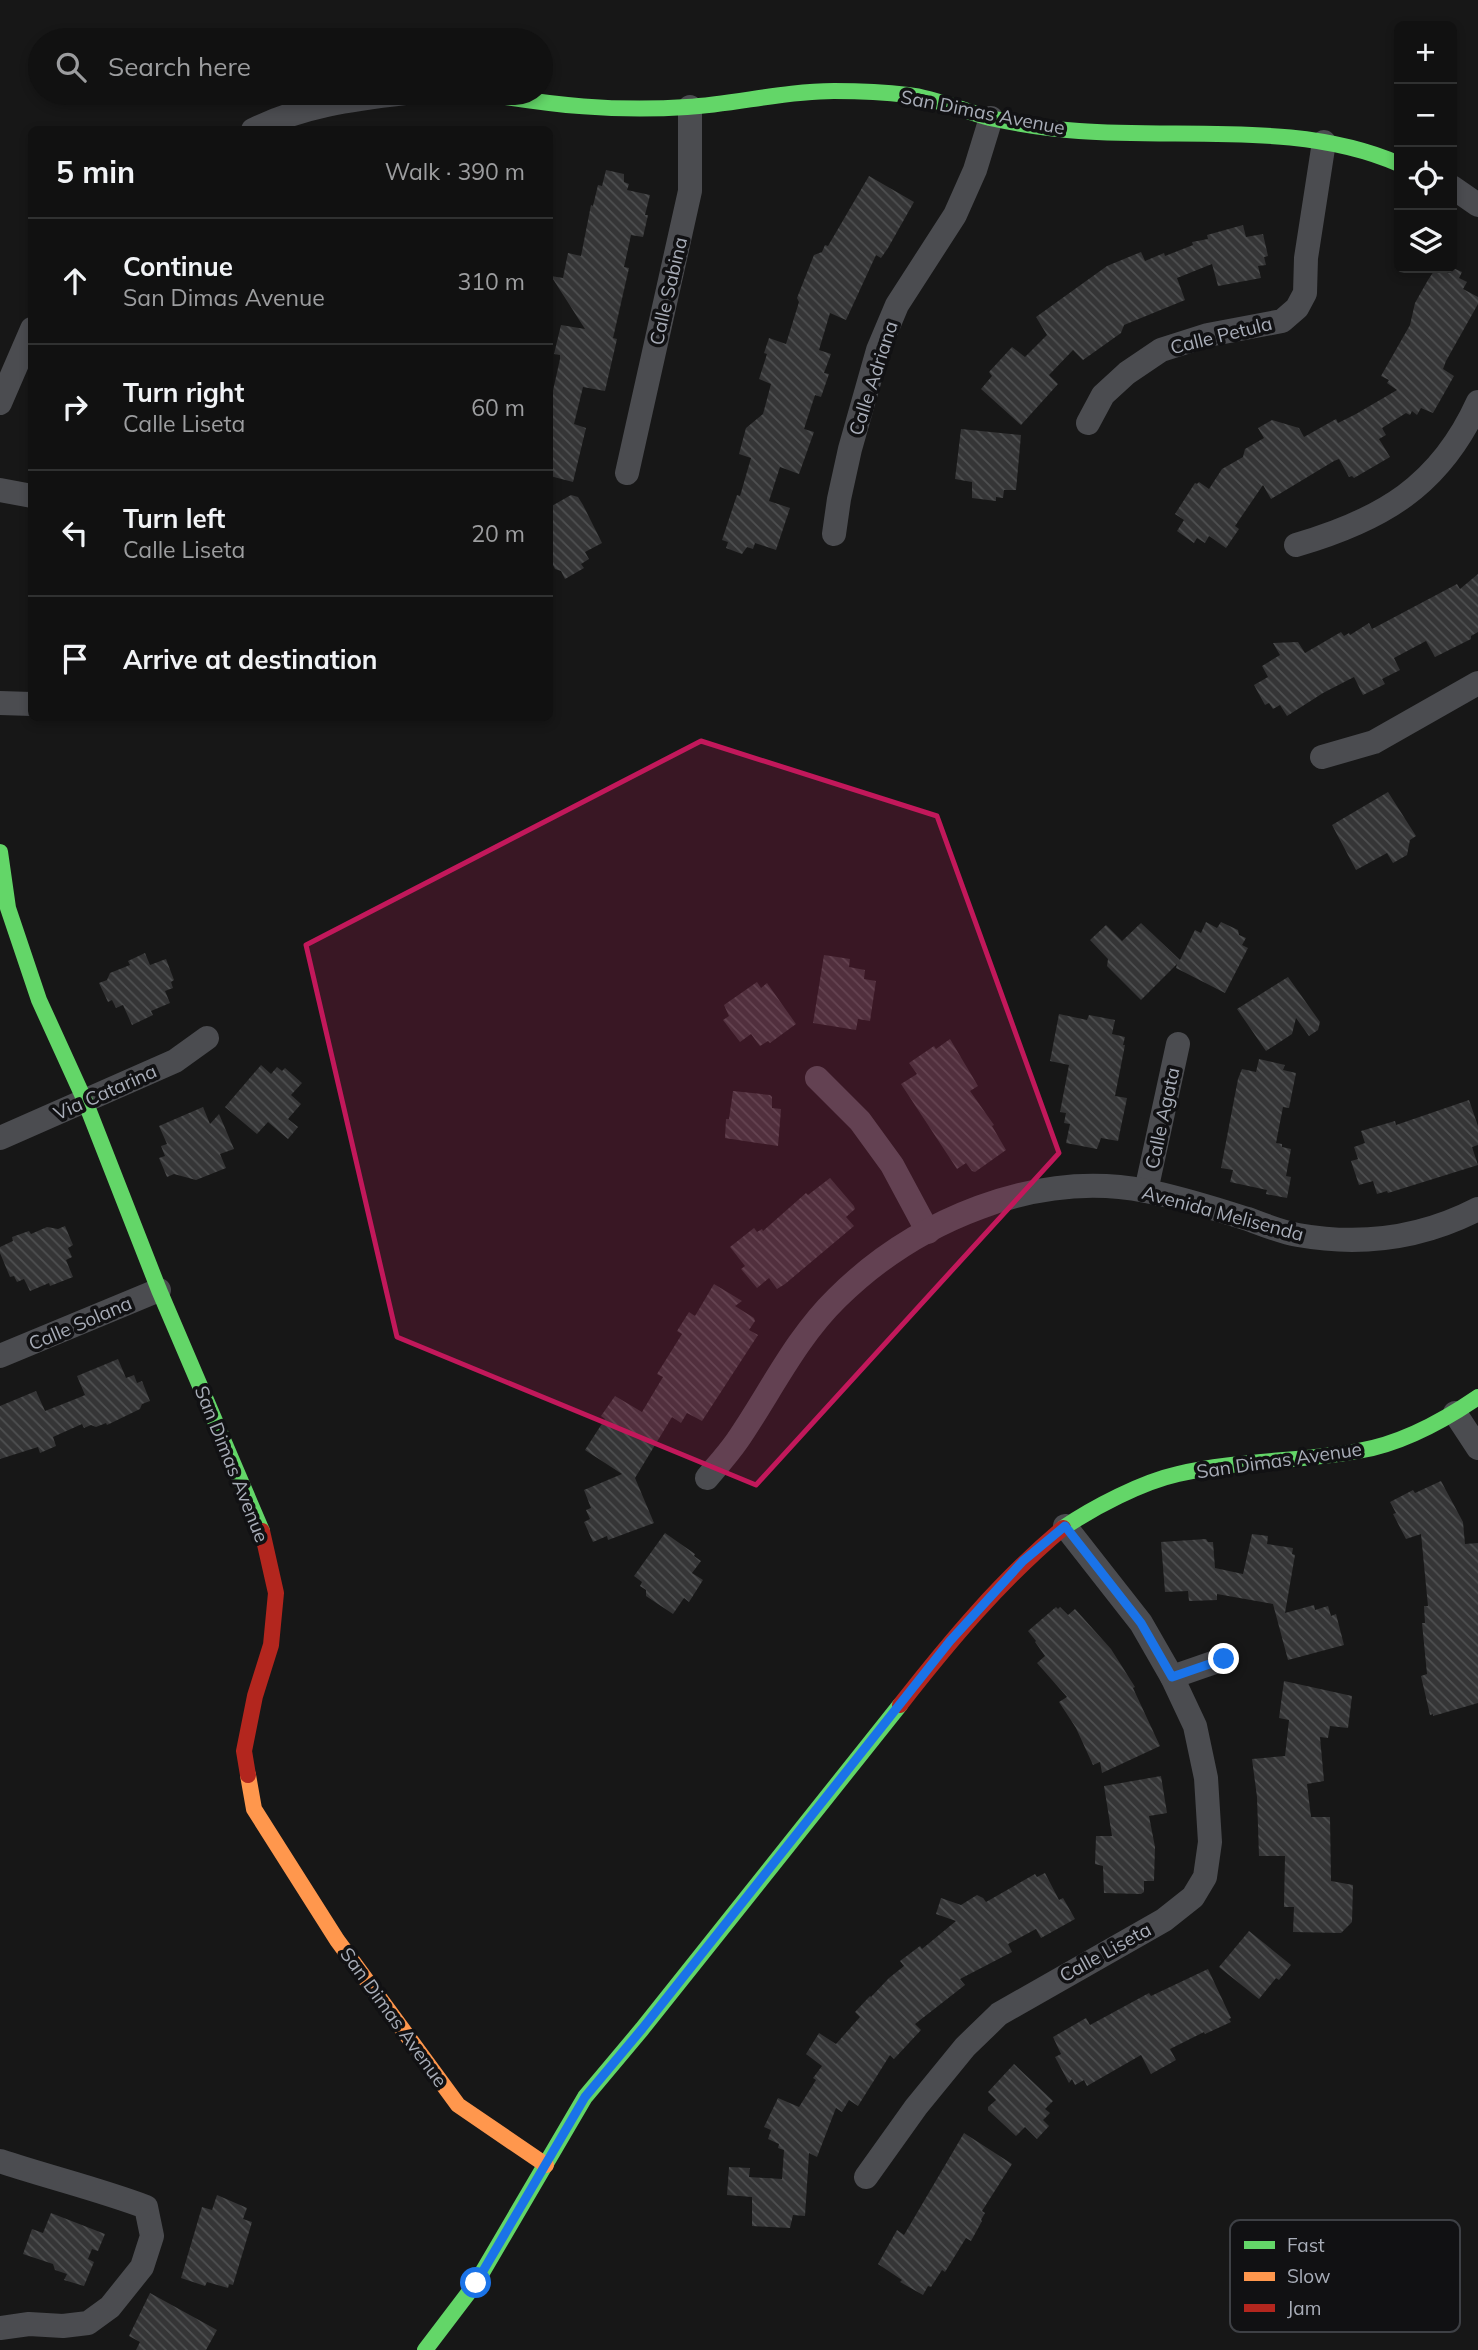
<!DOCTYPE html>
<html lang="en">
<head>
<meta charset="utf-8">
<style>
	:root { --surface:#111; --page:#1e1f1f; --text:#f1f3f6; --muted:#9c9d9f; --line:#303131 }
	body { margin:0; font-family:Mulish,sans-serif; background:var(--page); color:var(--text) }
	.controls { position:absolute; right:21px; top:21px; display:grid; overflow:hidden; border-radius:10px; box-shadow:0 4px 10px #0003 }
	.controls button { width:63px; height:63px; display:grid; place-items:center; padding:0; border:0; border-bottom:2px solid var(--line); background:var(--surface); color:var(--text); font:35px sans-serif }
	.stop { position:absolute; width:21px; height:21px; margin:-16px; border:5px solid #1a73e8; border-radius:50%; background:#fff }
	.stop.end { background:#1a73e8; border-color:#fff; box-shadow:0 2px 7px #0008 }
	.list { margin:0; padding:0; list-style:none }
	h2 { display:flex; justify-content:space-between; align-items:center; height:91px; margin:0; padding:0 28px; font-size:30px }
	h2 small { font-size:23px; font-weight:400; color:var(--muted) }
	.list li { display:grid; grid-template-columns:46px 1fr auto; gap:21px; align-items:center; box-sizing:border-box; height:126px; padding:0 28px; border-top:2px solid var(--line) }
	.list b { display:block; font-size:26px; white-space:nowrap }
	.list p { margin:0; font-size:23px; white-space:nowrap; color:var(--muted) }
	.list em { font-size:23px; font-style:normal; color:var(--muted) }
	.icon { flex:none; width:38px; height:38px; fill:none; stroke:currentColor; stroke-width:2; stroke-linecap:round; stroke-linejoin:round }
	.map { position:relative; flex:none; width:1478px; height:2350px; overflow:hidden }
	.search { position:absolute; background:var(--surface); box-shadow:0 4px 10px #0003; left:28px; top:28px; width:525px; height:77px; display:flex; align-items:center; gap:18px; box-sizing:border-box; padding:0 24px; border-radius:38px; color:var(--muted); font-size:26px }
	.panel { position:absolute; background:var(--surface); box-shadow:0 4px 10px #0003; left:28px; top:126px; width:525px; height:595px; border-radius:10px }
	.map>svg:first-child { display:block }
</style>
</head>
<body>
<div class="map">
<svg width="1478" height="2350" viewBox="0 0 1478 2350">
	<defs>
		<pattern id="building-back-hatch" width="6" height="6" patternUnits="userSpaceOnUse" patternTransform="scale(1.75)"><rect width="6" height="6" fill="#353536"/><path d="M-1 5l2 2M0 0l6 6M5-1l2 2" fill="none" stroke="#4f5051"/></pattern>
	</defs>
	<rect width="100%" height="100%" fill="#171717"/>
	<g fill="url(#building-back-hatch)">
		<polygon points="606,170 624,174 624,182 629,184 627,190 650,195 645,215 648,215 643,237 631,235 624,267 629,268 613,338 617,339 605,391 583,387 574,424 586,428 573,482 550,476 550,404 560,359 560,355 554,354 561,325 585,329 551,276 563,278 568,253 581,256 591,205 593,206 598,185 602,186"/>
		<polygon points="869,176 914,202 888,248 881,258 876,255 846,320 830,313 819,350 831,354 824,373 829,374 821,397 815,395 804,429 814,432 799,474 780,467 769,501 790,508 776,550 755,543 753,549 747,547 742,554 726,548 728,542 722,540 737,495 740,496 751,458 739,454 746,428 763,414 771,384 759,379 767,354 764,353 769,338 786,344 799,302 797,298 814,255 822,252 825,245 828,246"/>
		<polygon points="1243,225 1246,237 1263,234 1268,256 1264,257 1266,265 1258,266 1261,278 1218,286 1212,264 1177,278 1185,300 1124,325 1121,333 1083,360 1073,350 1049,375 1058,384 1021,425 981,389 992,376 989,372 1012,347 1025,357 1047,335 1036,317 1107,266 1141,252 1145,261 1164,253 1165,256 1193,245 1192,242 1208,239 1207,235"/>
		<polygon points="1442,268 1453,268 1462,272 1459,278 1467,282 1463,289 1478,297 1478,304 1446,361 1443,369 1454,376 1433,413 1421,408 1417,415 1412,411 1410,415 1406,413 1382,428 1386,435 1379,439 1390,457 1354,478 1352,476 1349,477 1339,459 1334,461 1271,499 1263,485 1235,526 1239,529 1226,548 1209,536 1205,543 1197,538 1194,543 1177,531 1184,520 1175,514 1195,483 1197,484 1199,482 1209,489 1222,469 1243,457 1245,449 1264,438 1258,428 1272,420 1299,428 1304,437 1336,419 1338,423 1356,414 1397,390 1387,383 1389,380 1381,376 1410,325 1415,303 1428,280 1434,271"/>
		<polygon points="961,429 1021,435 1016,490 1004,490 1003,498 996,497 996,501 972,498 972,482 955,479"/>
		<polygon points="571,495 578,497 583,505 602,543 585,552 589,559 581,564 584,568 565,579 561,571 555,569 550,559 550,507"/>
		<polygon points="1478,574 1478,632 1471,636 1471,639 1435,657 1426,641 1394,658 1400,670 1382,679 1385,684 1363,695 1354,677 1323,693 1287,716 1280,705 1273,709 1269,703 1265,705 1254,685 1268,677 1262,666 1280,655 1273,643 1298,642 1305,653 1341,632 1344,636 1349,633 1350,635 1369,623 1372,629 1457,584 1460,589"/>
		<polygon points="1388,792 1416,836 1410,840 1407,855 1393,863 1387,853 1356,870 1332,825"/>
		<polygon points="1206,922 1217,928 1221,922 1238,930 1239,935 1246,938 1242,945 1248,948 1225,993 1176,968 1177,964 1141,1000 1107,966 1108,959 1090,940 1106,925 1122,941 1141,923 1180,960 1195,930 1201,933"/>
		<polygon points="145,953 150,965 166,959 174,980 171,982 173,988 165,991 170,1003 151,1011 153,1015 132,1025 123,1005 116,1008 112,1000 108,1002 99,983 107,980 110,973 130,965 128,961"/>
		<polygon points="824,955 850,959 849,967 865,970 864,979 876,981 870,1021 858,1019 856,1030 813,1023"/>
		<polygon points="1288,977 1320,1022 1318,1030 1309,1036 1296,1018 1292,1034 1266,1051 1237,1009"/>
		<polygon points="757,982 761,988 767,983 796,1024 770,1043 768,1041 760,1046 751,1034 740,1042 723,1020 729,1016 724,1005"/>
		<polygon points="1059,1014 1087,1020 1089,1015 1115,1020 1112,1034 1125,1037 1123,1045 1125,1045 1115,1096 1127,1098 1118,1141 1101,1138 1097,1149 1066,1143 1070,1124 1064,1123 1066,1113 1060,1112 1069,1065 1050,1061"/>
		<polygon points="950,1039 978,1086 970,1091 994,1125 992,1126 1006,1150 975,1172 972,1171 966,1163 957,1169 901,1084 917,1074 909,1063 934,1046 936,1049"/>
		<polygon points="1259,1059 1285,1065 1283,1070 1296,1073 1289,1108 1283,1107 1276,1143 1282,1144 1282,1147 1291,1149 1286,1176 1291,1177 1287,1198 1266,1194 1267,1190 1230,1182 1233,1170 1221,1168 1238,1079 1242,1069 1256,1072"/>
		<polygon points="261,1065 271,1074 277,1067 282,1071 285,1068 302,1083 291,1095 301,1104 288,1119 298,1127 288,1139 268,1122 257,1134 225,1107"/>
		<polygon points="733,1091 770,1095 772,1097 772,1108 781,1109 778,1146 725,1138 726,1119 729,1119"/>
		<polygon points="1469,1100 1478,1126 1478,1145 1472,1147 1478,1165 1388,1193 1387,1191 1377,1194 1373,1181 1359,1185 1351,1161 1358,1159 1354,1147 1365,1143 1361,1131 1395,1121 1396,1125"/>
		<polygon points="203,1107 210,1124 219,1114 234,1149 220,1154 226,1168 196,1180 174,1174 167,1177 159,1158 165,1156 161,1146 167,1144 159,1126"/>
		<polygon points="830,1178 854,1206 855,1209 846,1217 854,1226 785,1284 777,1289 769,1278 757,1288 741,1269 745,1266 730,1247 754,1228 757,1232 762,1229 763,1231 806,1193 808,1195"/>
		<polygon points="65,1226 73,1245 68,1248 72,1257 66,1260 73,1277 50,1286 49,1283 30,1291 24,1279 17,1282 14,1276 10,1277 0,1253 0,1247 13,1241 12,1237 29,1231 31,1234 47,1227 58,1229"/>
		<polygon points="714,1284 742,1301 735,1306 754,1318 755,1321 749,1330 758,1335 702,1421 687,1413 681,1423 672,1417 635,1478 654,1523 608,1540 607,1536 593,1542 584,1522 590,1519 586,1510 591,1508 584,1490 622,1474 585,1450 605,1419 601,1416 615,1396 642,1412 663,1377 657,1374 682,1334 677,1331 689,1312 695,1316"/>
		<polygon points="118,1359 126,1378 134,1375 137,1383 142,1381 150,1401 142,1404 140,1409 107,1425 106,1423 96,1427 91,1425 84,1428 82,1424 53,1437 56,1446 40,1453 38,1447 0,1459 0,1406 36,1391 45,1411 78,1398 85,1395 77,1376"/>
		<polygon points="1441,1481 1463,1522 1465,1544 1478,1543 1478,1703 1433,1716 1433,1714 1430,1715 1421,1676 1427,1674 1422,1623 1425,1623 1424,1606 1428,1606 1421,1534 1406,1539 1393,1514 1396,1513 1390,1502 1413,1490 1415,1493"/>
		<polygon points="665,1533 695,1554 694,1556 701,1561 692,1573 703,1580 689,1602 684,1598 673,1614 646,1596 646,1590 640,1586 642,1582 634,1576"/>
		<polygon points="1252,1534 1268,1536 1267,1544 1293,1548 1292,1554 1295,1555 1285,1613 1314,1605 1315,1610 1328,1606 1331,1616 1336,1614 1344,1645 1288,1660 1273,1604 1217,1594 1217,1600 1189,1601 1188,1591 1165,1592 1161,1542 1206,1539 1208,1542 1213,1542 1215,1568 1243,1574"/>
		<polygon points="1056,1607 1058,1609 1060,1607 1068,1615 1075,1609 1111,1649 1135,1687 1133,1688 1160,1746 1102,1773 1100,1762 1093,1765 1076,1728 1059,1702 1067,1697 1037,1663 1045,1656 1035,1642 1036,1641 1028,1631"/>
		<polygon points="1284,1681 1352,1696 1348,1728 1330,1726 1328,1738 1320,1737 1324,1781 1307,1784 1311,1817 1330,1817 1331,1881 1353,1885 1352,1922 1341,1933 1293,1932 1294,1907 1284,1907 1285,1856 1259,1856 1257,1797 1252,1759 1285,1756 1289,1720 1279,1718"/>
		<polygon points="1161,1776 1167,1813 1149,1816 1155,1847 1154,1881 1144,1881 1144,1892 1141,1894 1104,1893 1103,1866 1095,1864 1096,1836 1112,1836 1104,1786"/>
		<polygon points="1045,1873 1059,1900 1063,1898 1075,1919 1041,1938 1036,1929 1008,1944 1012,1952 960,1979 965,1985 915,2024 921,2030 894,2059 890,2055 858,2106 849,2100 842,2112 836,2108 817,2157 809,2153 805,2216 793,2215 790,2228 752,2226 752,2197 727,2195 729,2167 750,2168 749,2177 782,2179 784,2150 778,2148 779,2144 768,2139 771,2130 764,2127 778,2098 799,2107 816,2080 813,2078 822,2066 806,2054 819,2033 836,2044 860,2017 855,2012 870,1996 871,1997 889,1978 904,1966 900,1961 920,1946 922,1949 956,1921 936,1914 941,1898 961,1905 977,1895 983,1898 986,1902 1035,1874 1037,1877"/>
		<polygon points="1249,1931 1291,1965 1279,1980 1276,1978 1259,1999 1219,1967"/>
		<polygon points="1208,1969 1231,2018 1229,2019 1231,2022 1205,2034 1204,2032 1170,2049 1176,2060 1151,2074 1141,2055 1087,2086 1084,2080 1075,2085 1072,2079 1069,2083 1055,2057 1061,2054 1053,2037 1086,2018 1090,2025 1149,1993 1151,1996"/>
		<polygon points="1014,2064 1053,2101 1045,2109 1050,2113 1043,2120 1049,2126 1037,2139 1025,2127 1016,2136 988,2110 988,2107 996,2100 988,2092"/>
		<polygon points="964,2133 1012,2164 982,2211 985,2213 981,2220 982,2221 971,2241 966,2238 945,2272 942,2270 931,2287 928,2286 923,2295 900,2282 902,2280 878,2264 897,2230 904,2235"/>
		<polygon points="217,2195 247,2208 243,2219 252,2222 233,2285 229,2284 228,2288 207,2282 205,2286 181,2278 202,2207 212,2210"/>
		<polygon points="51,2213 105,2234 98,2251 92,2249 88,2259 94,2262 84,2286 64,2280 67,2274 55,2270 53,2264 23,2254 32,2229 43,2233"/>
		<polygon points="150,2293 217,2330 206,2350 136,2350 140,2342 129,2336"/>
	</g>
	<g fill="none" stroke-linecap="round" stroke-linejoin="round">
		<g stroke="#4b4c50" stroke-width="24">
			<path d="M 253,130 C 301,106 353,99 405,93"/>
			<polyline points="1452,187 1478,205"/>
			<polyline points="0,403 32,329"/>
			<polyline points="1088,423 1103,395 1127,373 1161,350 1208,335 1282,321 1297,308 1305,293 1306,258 1324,142"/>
			<polyline points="627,473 690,191 690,107"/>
			<polyline points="0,490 32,496"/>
			<polyline points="834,534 839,499 850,449 878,350 897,305 955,215 975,170 991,118"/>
			<path d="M 1296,545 C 1382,520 1440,486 1478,402"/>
			<polyline points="0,703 32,704"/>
			<polyline points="1322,757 1374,742 1478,683"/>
			<polyline points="817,1078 860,1121 892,1165 928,1232"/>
			<polyline points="0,1138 175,1061 207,1038"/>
			<polyline points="1146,1191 1178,1044"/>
			<polyline points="0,1356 159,1290"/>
			<polyline points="1455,1413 1478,1448"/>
			<path d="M 707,1478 C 717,1466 728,1454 737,1441 C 770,1393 795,1339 837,1298 C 915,1221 1036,1169 1146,1191 C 1179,1197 1215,1209 1248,1219 C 1264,1225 1281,1232 1298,1235 C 1360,1246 1422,1238 1478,1209"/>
			<polyline points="1172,1677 1224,1659"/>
			<path d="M 0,2161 C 48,2177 98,2189 146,2207 L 152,2236 L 142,2267 L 110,2307 L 88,2323 L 63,2326 L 29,2324 L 0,2328"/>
			<polyline points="866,2177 916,2107 965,2047 999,2014 1164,1920 1193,1897 1205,1877 1210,1842 1206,1778 1195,1726 1172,1677 1141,1623 1065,1526"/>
		</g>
		<g stroke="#63d668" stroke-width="16">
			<path d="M 481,93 C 552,105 614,112 687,107 C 736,104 784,91 834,91 C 858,91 884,92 908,95 C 936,98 963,111 990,118 C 1018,124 1050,129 1079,131 C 1183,139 1302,121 1399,164"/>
			<polyline points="0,852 8,908 39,1000 85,1101 159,1290 262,1531"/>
			<path d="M 1063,1528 C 1094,1507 1142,1482 1178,1474 C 1237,1460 1298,1462 1358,1451 C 1400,1444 1443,1421 1478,1397"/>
			<polyline points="425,2350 476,2283 585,2097 642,2029 900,1705"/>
		</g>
		<polyline stroke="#ff974d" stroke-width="16" points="248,1775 254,1809 337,1940 458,2105 546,2165"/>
		<g stroke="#b3261e" stroke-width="16">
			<path d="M 900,1705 C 950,1641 1001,1580 1063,1528"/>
			<polyline points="248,1775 244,1751 255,1696 271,1645 276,1593 262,1531"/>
		</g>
	</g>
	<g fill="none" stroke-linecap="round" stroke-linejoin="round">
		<polyline stroke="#1a73e8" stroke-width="9" points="476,2283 585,2097 642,2029 950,1641 1023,1561 1065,1526 1141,1623 1172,1677 1224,1659"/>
	</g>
	<path fill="#c2185b" fill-opacity="0.2" stroke="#c2185b" stroke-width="5" stroke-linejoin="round" d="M 701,741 L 937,816 L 1059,1153 L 756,1485 L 397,1337 L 306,945 Z"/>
	<g text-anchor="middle" stroke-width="7" stroke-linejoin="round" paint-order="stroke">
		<g font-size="19" fill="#a8adb8" stroke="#111113">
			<text transform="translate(983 112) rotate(11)" y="7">San Dimas Avenue</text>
			<text transform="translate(668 291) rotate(-77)" y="7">Calle Sabina</text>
			<text transform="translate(1221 335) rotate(-14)" y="7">Calle Petula</text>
			<text transform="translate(873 378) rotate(-72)" y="7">Calle Adriana</text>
			<text transform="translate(105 1092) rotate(-24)" y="7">Via Catarina</text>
			<text transform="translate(1162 1118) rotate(-78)" y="7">Calle Agata</text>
			<text transform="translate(1223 1213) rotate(15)" y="7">Avenida Melisenda</text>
			<text transform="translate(80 1323) rotate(-23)" y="7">Calle Solana</text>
			<text transform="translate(1279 1460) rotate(-8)" y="7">San Dimas Avenue</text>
			<text transform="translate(232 1464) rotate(68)" y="7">San Dimas Avenue</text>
			<text transform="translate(1105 1952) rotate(-29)" y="7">Calle Liseta</text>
			<text transform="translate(394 2017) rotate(54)" y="7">San Dimas Avenue</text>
		</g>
	</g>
	<rect x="1230" y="2220" width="230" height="112" rx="10" fill="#111113" stroke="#3e4045" stroke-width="2"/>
	<rect x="1244" y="2241" width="31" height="8" fill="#63d668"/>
	<rect x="1244" y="2272" width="31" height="9" fill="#ff974d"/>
	<rect x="1244" y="2304" width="31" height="8" fill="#b3261e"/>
	<g font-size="19" fill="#a8adb8">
		<text x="1287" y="2252">Fast</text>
		<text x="1287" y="2283">Slow</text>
		<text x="1287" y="2315">Jam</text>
	</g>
</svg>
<div class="controls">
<button>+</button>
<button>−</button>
<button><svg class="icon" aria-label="locate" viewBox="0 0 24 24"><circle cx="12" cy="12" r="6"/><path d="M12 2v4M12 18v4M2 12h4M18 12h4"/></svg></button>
<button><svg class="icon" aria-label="layers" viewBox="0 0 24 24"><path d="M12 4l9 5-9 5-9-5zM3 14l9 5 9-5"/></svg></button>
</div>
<div class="stop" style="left:476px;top:2283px"></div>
<div class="stop end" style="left:1224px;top:1659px"></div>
<div class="search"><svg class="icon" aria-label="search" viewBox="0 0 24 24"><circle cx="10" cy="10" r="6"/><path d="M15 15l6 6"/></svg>Search here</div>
<section class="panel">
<h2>5 min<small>Walk · 390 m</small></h2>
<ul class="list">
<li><svg class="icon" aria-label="ahead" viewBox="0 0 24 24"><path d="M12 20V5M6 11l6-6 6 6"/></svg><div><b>Continue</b><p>San Dimas Avenue</p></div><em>310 m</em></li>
<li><svg class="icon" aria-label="right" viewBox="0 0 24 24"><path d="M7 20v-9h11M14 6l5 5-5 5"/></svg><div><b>Turn right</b><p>Calle Liseta</p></div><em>60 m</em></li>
<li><svg class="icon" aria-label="left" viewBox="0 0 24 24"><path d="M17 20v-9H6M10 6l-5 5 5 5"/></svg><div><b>Turn left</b><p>Calle Liseta</p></div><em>20 m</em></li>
<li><svg class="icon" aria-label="arrive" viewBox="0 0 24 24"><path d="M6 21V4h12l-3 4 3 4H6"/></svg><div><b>Arrive at destination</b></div></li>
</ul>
</section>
</div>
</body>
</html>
